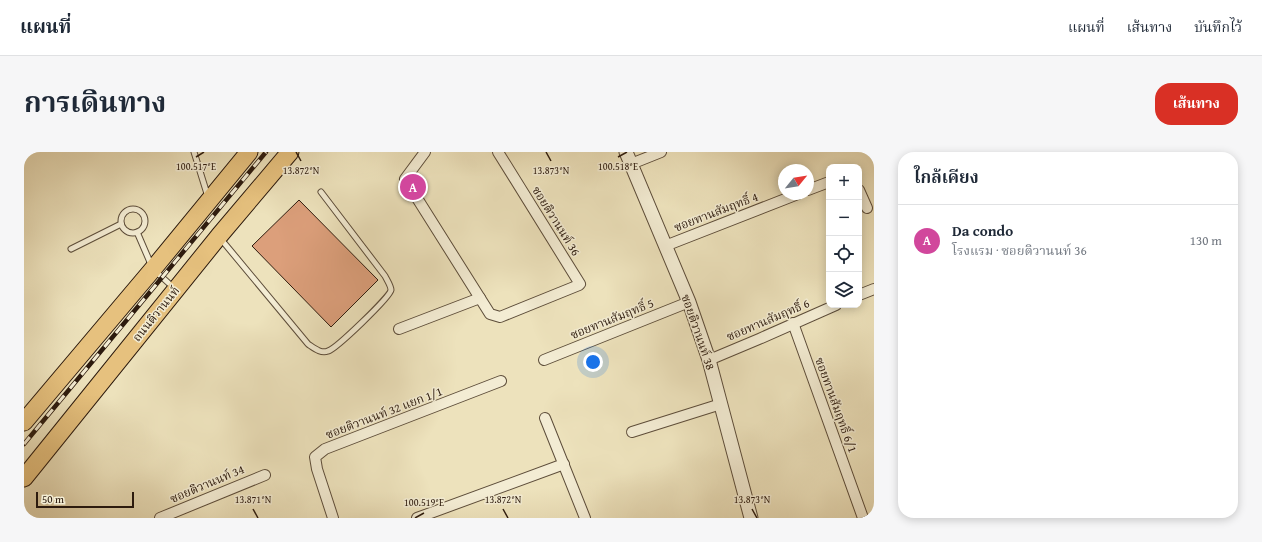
<!DOCTYPE html>
<html lang="th">
<head>
<meta charset="utf-8">
<style>
	:root { --surface:#fff; --page:#f6f6f7; --text:#1f2937; --muted:#747a83; --line:#e0e1e3; --accent:#d93025 }
	body { margin:0; font-family:"Gentium Book Plus","Noto Serif Thai",serif; background:var(--page); color:var(--text) }
	.controls { position:absolute; right:12px; top:12px; display:grid; overflow:hidden; border-radius:8px; box-shadow:0 2px 10px #0003 }
	.controls button { width:36px; height:36px; display:grid; place-items:center; padding:0; border:0; border-bottom:1px solid var(--line); background:var(--surface); color:var(--text); font:20px sans-serif }
	.compass { position:absolute; left:754px; top:12px; width:36px; height:36px; border-radius:50%; background:var(--surface); box-shadow:0 2px 10px #0003; rotate:60deg }
	.scale { position:absolute; left:12px; bottom:10px; width:98px; box-sizing:border-box; padding-left:4px; border:2px solid #2d1b0e; border-top:0; font-size:11px; line-height:14px; white-space:nowrap; color:#2d1b0e; -webkit-text-stroke:3px #f3ecd3; paint-order:stroke }
	.you { position:absolute; left:569px; top:210px; width:14px; height:14px; margin:-10px; border:3px solid #fff; border-radius:50%; background:#1a73e8; box-shadow:0 0 0 6px #1a73e833 }
	.badge { display:grid; place-items:center; width:26px; height:26px; border-radius:50%; background:var(--accent); color:#fff; font-size:13px; font-weight:700 }
	.pin { position:absolute; translate:-50% -50%; border:2px solid #fff; box-shadow:0 1px 4px #0006 }
	.list { margin:0; padding:0; list-style:none }
	h2 { display:flex; justify-content:space-between; align-items:center; height:52px; margin:0; padding:0 16px; font-size:17px }
	h2 small { font-size:13px; font-weight:400; color:var(--muted) }
	.list li { display:grid; grid-template-columns:26px 1fr auto; gap:12px; align-items:center; box-sizing:border-box; height:72px; padding:0 16px; border-top:1px solid var(--line) }
	.list b { display:block; font-size:15px; white-space:nowrap }
	.list p { margin:0; font-size:13px; white-space:nowrap; color:var(--muted) }
	.list em { font-size:13px; font-style:normal; color:var(--muted) }
	.icon { flex:none; width:22px; height:22px; fill:none; stroke:currentColor; stroke-width:2; stroke-linecap:round; stroke-linejoin:round }
	.map { position:relative; flex:none; width:850px; height:366px; overflow:hidden; border-radius:16px }
	header { display:flex; align-items:center; gap:24px; box-sizing:border-box; height:56px; padding:0 20px; background:var(--surface); border-bottom:1px solid var(--line) }
	header strong { font-size:19px }
	nav { display:flex; gap:22px; margin-inline-start:auto; font-size:14px }
	.intro { display:flex; align-items:center; justify-content:space-between; box-sizing:border-box; height:96px; padding:0 24px }
	h1 { margin:0; font-size:28px }
	.button { padding:10px 18px; border-radius:16px; background:var(--accent); color:#fff; font-size:14px; font-weight:700 }
	main { display:flex; gap:24px; padding:0 24px }
	aside { flex:1; background:var(--surface); border-radius:16px; box-shadow:0 2px 10px #0003 }
	.map>svg:first-child { display:block }
</style>
</head>
<body>
<header>
<strong>แผนที่</strong>
<nav><a>แผนที่</a><a>เส้นทาง</a><a>บันทึกไว้</a></nav>
</header>
<div class="intro"><h1>การเดินทาง</h1><a class="button">เส้นทาง</a></div>
<main>
<div class="map">
<svg width="850" height="366" viewBox="0 0 850 366">
	<rect width="100%" height="100%" fill="#ede2bc"/>
	<filter id="stains"><feTurbulence type="fractalNoise" baseFrequency=".005" numOctaves="4"/><feColorMatrix values="0 0 0 0 .2 0 0 0 0 .09 0 0 0 0 .02 0 0 0 .5 -.17"/></filter>
	<radialGradient id="worn" r=".72"><stop offset=".6" stop-color="#630" stop-opacity="0"/><stop offset="1" stop-color="#630" stop-opacity=".3"/></radialGradient>
	<polygon fill="#dc9f7b" stroke="#2d1b0e" points="275,48 354,128 307,175 228,94"/>
	<g fill="none" stroke-linecap="round" stroke-linejoin="round">
		<defs>
			<g id="service">
				<polyline points="170,0 184,45"/>
				<circle cx="109" cy="69" r="12"/>
				<polyline points="113,80 129,117 150,136"/>
				<path d="M 196,86 L 284,192 C 290,196 297,202 304,199 C 312,197 366,145 367,138 C 367,134 363,128 361,124 L 297,40"/>
				<polyline points="47,97 97,72"/>
			</g>
			<g id="minor">
				<polyline points="401,0 381,27 466,162 476,165 555,133 556,132 474,0"/>
				<polyline points="607,12 637,0"/>
				<polyline points="784,38 805,30"/>
				<polyline points="835,38 843,56"/>
				<polyline points="641,94 774,42"/>
				<polyline points="835,143 850,137"/>
				<polyline points="769,171 839,366"/>
				<polyline points="375,177 456,146"/>
				<polyline points="520,208 665,150"/>
				<polyline points="685,208 735,187 812,153"/>
				<polyline points="521,266 561,366"/>
				<polyline points="608,280 697,252"/>
				<polyline points="136,366 241,323"/>
				<polyline points="309,366 293,317 291,305 301,297 477,229"/>
				<polyline points="393,366 540,312"/>
			</g>
			<polyline id="tertiary" points="602,0 665,150 685,208 727,366"/>
			<g id="primary">
				<polyline points="0,270 129,117 225,0"/>
				<polyline points="0,326 195,84 266,0"/>
			</g>
		</defs>
		<use href="#service" stroke="#5d4d3a" stroke-width="7"/>
		<use href="#minor" stroke="#5d4d3a" stroke-width="12"/>
		<use href="#tertiary" stroke="#5d4d3a" stroke-width="15"/>
		<use href="#primary" stroke="#2d1b0e" stroke-width="19"/>
		<use href="#service" stroke="#f3ecd3" stroke-width="5"/>
		<use href="#minor" stroke="#f3ecd3" stroke-width="10"/>
		<use href="#tertiary" stroke="#f3ecd3" stroke-width="13"/>
		<use href="#primary" stroke="#e6c17e" stroke-width="17"/>
		<defs>
			<polyline id="rail" points="0,292 242,0"/>
		</defs>
		<use href="#rail" stroke="#2d1b0e" stroke-width="4.5"/>
		<use href="#rail" stroke="#f3ecd3" stroke-width="3" stroke-dasharray="9" stroke-linecap="butt"/>
	</g>
	<path fill="none" stroke="#2d1b0e" stroke-width="1.5" d="M 272,0 L 277,9M 522,0 L 527,9M 172,5 L 180,0M 594,5 L 603,0M 229,357 L 234,366M 479,357 L 484,366M 728,357 L 733,366M 391,366 L 400,361"/>
	<g text-anchor="middle" stroke-width="3" stroke-linejoin="round" paint-order="stroke">
		<g font-size="12" fill="#2d1b0e" stroke="#f3ecd3">
			<text transform="translate(692 60) rotate(-21)" y="4">ซอยทานสัมฤทธิ์ 4</text>
			<text transform="translate(532 69) rotate(58)" y="4">ซอยติวานนท์ 36</text>
			<text transform="translate(132 162) rotate(-51)" y="4">ถนนติวานนท์</text>
			<text transform="translate(588 167) rotate(-22)" y="4">ซอยทานสัมฤทธิ์ 5</text>
			<text transform="translate(744 168) rotate(-23)" y="4">ซอยทานสัมฤทธิ์ 6</text>
			<text transform="translate(674 180) rotate(71)" y="4">ซอยติวานนท์ 38</text>
			<text transform="translate(812 253) rotate(70)" y="4">ซอยทานสัมฤทธิ์ 6/1</text>
			<text transform="translate(360 261) rotate(-21)" y="4">ซอยติวานนท์ 32 แยก 1/1</text>
			<text transform="translate(183 332) rotate(-23)" y="4">ซอยติวานนท์ 34</text>
		</g>
	</g>
	<g font-size="10" text-anchor="middle" fill="#2d1b0e" stroke="#f3ecd3" stroke-width="3" stroke-linejoin="round" paint-order="stroke">
		<text x="172" y="18">100.517°E</text>
		<text x="594" y="18">100.518°E</text>
		<text x="277" y="22">13.872°N</text>
		<text x="527" y="22">13.873°N</text>
		<text x="229" y="351">13.871°N</text>
		<text x="479" y="351">13.872°N</text>
		<text x="728" y="351">13.873°N</text>
		<text x="400" y="354">100.519°E</text>
	</g>
	<rect width="100%" height="100%" filter="url(#stains)"/>
	<rect width="100%" height="100%" fill="url(#worn)"/>
</svg>
<div class="controls">
<button>+</button>
<button>−</button>
<button><svg class="icon" aria-label="locate" viewBox="0 0 24 24"><circle cx="12" cy="12" r="6"/><path d="M12 2v4M12 18v4M2 12h4M18 12h4"/></svg></button>
<button><svg class="icon" aria-label="layers" viewBox="0 0 24 24"><path d="M12 4l9 5-9 5-9-5zM3 14l9 5 9-5"/></svg></button>
</div>
<svg class="compass" viewBox="-18 -18 36 36"><path d="M0-13l5 13h-10z" fill="#e53935"/><path d="M0 13l5-13h-10z" fill="#747a83"/></svg>
<div class="scale">50 m</div>
<div class="you"></div>
<div class="pin badge" style="left:389px;top:35px;background:#d1479c">A</div>
</div>
<aside>
<h2>ใกล้เคียง<small></small></h2>
<ul class="list">
<li><span class="badge" style="background:#d1479c">A</span><div><b>Da condo</b><p>โรงแรม · ซอยติวานนท์ 36</p></div><em>130 m</em></li>
</ul>
</aside>
</main>
</body>
</html>
